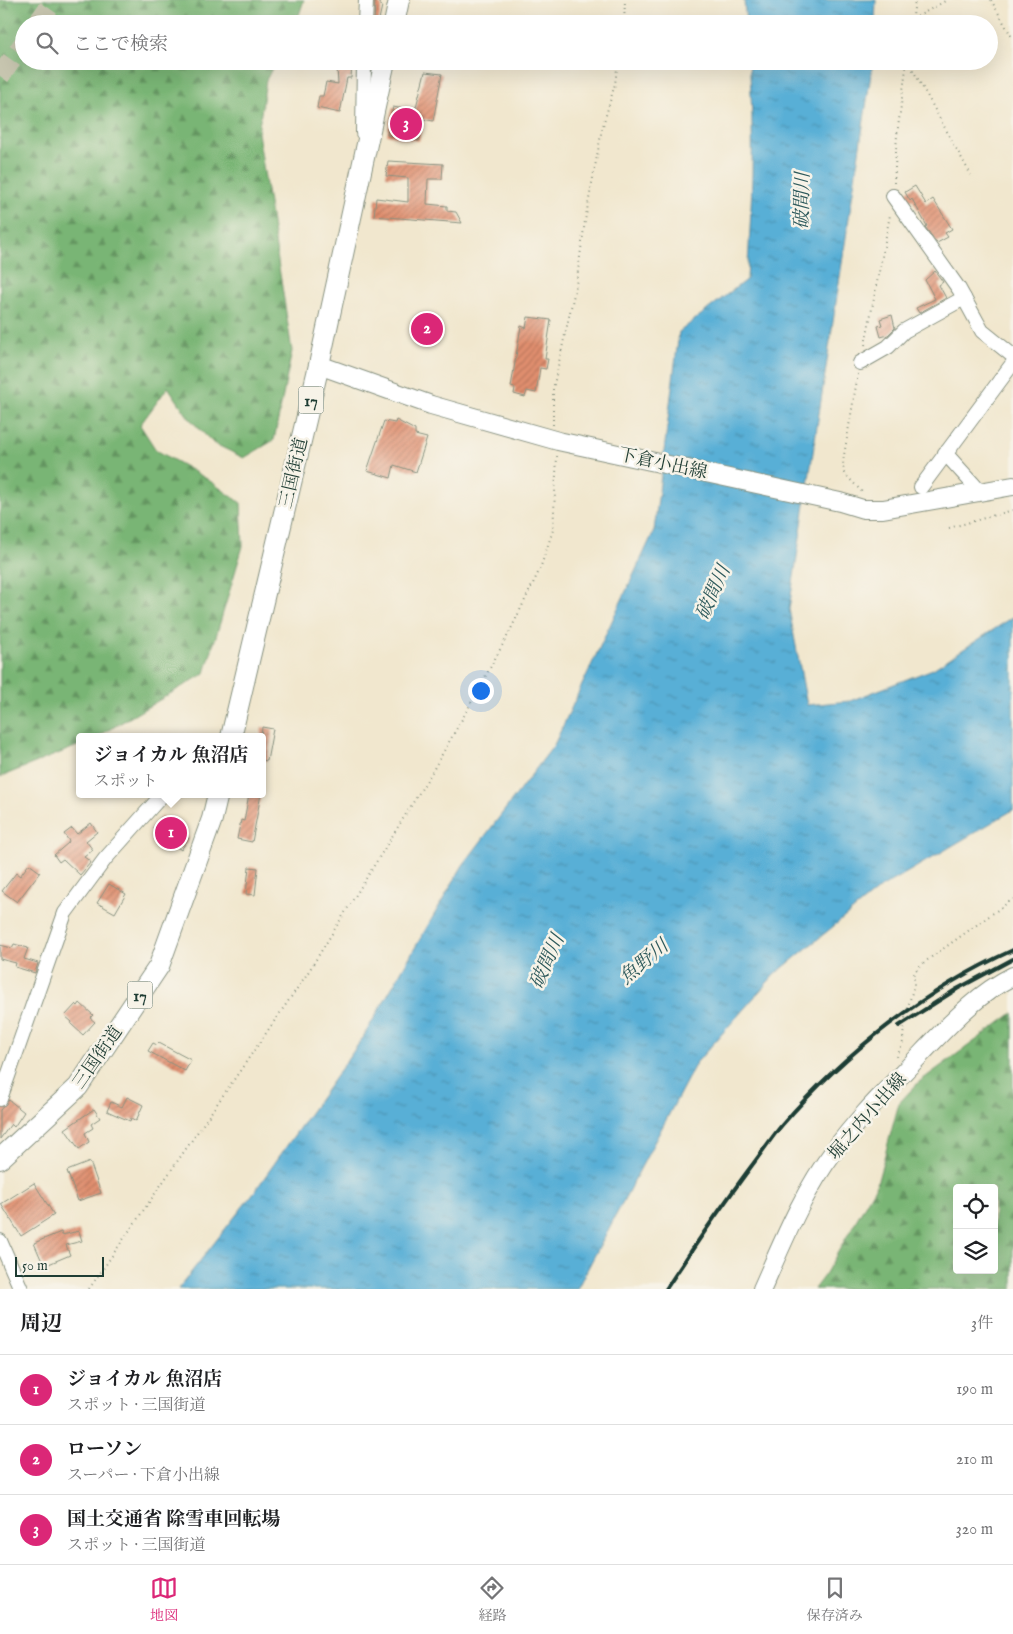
<!DOCTYPE html>
<html lang="ja">
<head>
<meta charset="utf-8">
<style>
	:root { --surface:#fff; --page:#f2f2f2; --text:#202124; --muted:#757577; --line:#e0e0e0; --accent:#db2777 }
	body { margin:0; font-family:"IM FELL English","Noto Serif JP",serif; background:var(--page); color:var(--text) }
	.controls { position:absolute; right:15px; bottom:15px; display:grid; overflow:hidden; border-radius:5px; box-shadow:0 5px 20px #0002 }
	.controls button { width:45px; height:45px; display:grid; place-items:center; padding:0; border:0; border-bottom:1px solid var(--line); background:var(--surface); color:var(--text); font:25px sans-serif }
	.scale { position:absolute; left:15px; bottom:12px; width:89px; box-sizing:border-box; padding-left:5px; border:2px solid #1f3d34; border-top:0; font-size:14px; line-height:18px; white-space:nowrap; color:#1f3d34; -webkit-text-stroke:4px #f7f3e8; paint-order:stroke }
	.you { position:absolute; left:480px; top:690px; width:18px; height:18px; margin:-12px; border:4px solid #fff; border-radius:50%; background:#1a73e8; box-shadow:0 0 0 8px #1a73e833 }
	.badge { display:grid; place-items:center; width:32px; height:32px; border-radius:50%; background:var(--accent); color:#fff; font-size:16px; font-weight:700 }
	.pin { position:absolute; translate:-50% -50%; border:2px solid #fff; box-shadow:0 1px 5px #0006 }
	.popup { position:absolute; left:76px; top:733px; width:190px; height:65px; box-sizing:border-box; display:grid; place-content:center; border-radius:5px; background:var(--surface); filter:drop-shadow(0 1px 4px #0005); font-size:16px; white-space:nowrap; color:var(--muted) }
	.popup b { font-size:19px; color:var(--text) }
	.popup::after { content:''; position:absolute; left:50%; top:100%; margin-left:-10px; border:10px solid transparent; border-top-color:var(--surface) }
	.list { margin:0; padding:0; list-style:none }
	h2 { display:flex; justify-content:space-between; align-items:center; height:65px; margin:0; padding:0 20px; font-size:21px }
	h2 small { font-size:16px; font-weight:400; color:var(--muted) }
	.list li { display:grid; grid-template-columns:32px 1fr auto; gap:15px; align-items:center; box-sizing:border-box; height:70px; padding:0 20px; border-top:1px solid var(--line) }
	.list b { display:block; font-size:19px; white-space:nowrap }
	.list p { margin:0; font-size:16px; white-space:nowrap; color:var(--muted) }
	.list em { font-size:16px; font-style:normal; color:var(--muted) }
	.icon { flex:none; width:28px; height:28px; fill:none; stroke:currentColor; stroke-width:2; stroke-linecap:round; stroke-linejoin:round }
	.map { position:relative; flex:none; width:1013px; height:1289px; overflow:hidden }
	.search { position:absolute; background:var(--surface); box-shadow:0 5px 20px #0002; left:15px; right:15px; top:15px; height:55px; display:flex; align-items:center; gap:12px; box-sizing:border-box; padding:0 18px; border-radius:28px; color:var(--muted); font-size:19px }
	.sheet { height:275px; background:var(--surface) }
	nav { display:flex; justify-content:space-around; align-items:center; box-sizing:border-box; height:70px; border-top:1px solid var(--line); background:var(--surface); font-size:14px; color:var(--muted) }
	nav a { display:grid; justify-items:center; gap:2px }
	nav .on { color:var(--accent) }
	.map>svg:first-child { display:block }
</style>
</head>
<body>
<div class="map">
<svg width="1013" height="1289" viewBox="0 0 1013 1289">
	<defs>
		<pattern id="forest-firs" width="22" height="20" patternUnits="userSpaceOnUse" patternTransform="scale(1.25)"><rect width="22" height="20" fill="#79b574"/><path d="M5 1l3.5 6h-7zM16 11l3.5 6h-7z" fill="#639460"/></pattern>
		<pattern id="water-ripples" width="26" height="14" patternUnits="userSpaceOnUse" patternTransform="scale(1.25)"><rect width="26" height="14" fill="#59afd6"/><path d="M2 4q2-2 4 0t4 0M15 11q2-2 4 0t4 0" fill="none" stroke="#4990ae"/></pattern>
		<pattern id="building-hatch" width="6" height="6" patternUnits="userSpaceOnUse" patternTransform="scale(1.25)"><rect width="6" height="6" fill="#e08e6e"/><path d="M-1 1l2-2M0 6l6-6M5 7l2-2" fill="none" stroke="#b5755b"/></pattern>
	</defs>
	<rect width="100%" height="100%" fill="#f7f3e8"/>
	<filter id="ink" filterUnits="userSpaceOnUse"><feTurbulence type="fractalNoise" baseFrequency=".02" numOctaves="2"/><feDisplacementMap in="SourceGraphic" scale="10" xChannelSelector="R" yChannelSelector="G"/><feConvolveMatrix kernelMatrix="1 2 1 2 8 2 1 2 1" color-interpolation-filters="sRGB"/></filter>
	<filter id="wash" filterUnits="userSpaceOnUse"><feTurbulence type="fractalNoise" baseFrequency=".0096" numOctaves="4" result="noise"/><feDisplacementMap in="SourceGraphic" scale="20" xChannelSelector="R" yChannelSelector="G"/><feGaussianBlur stdDeviation="1.12" result="paint"/><feColorMatrix in="noise" values="0 0 0 0 0 0 0 0 0 0 0 0 0 0 0 0 0 1.4 0 .05"/><feComposite in="paint" operator="in"/></filter>
	<g filter="url(#wash)">
		<rect width="100%" height="100%" fill="#f1e7ce"/>
		<g fill="url(#forest-firs)" stroke="#4c7954" fill-rule="evenodd">
			<polygon points="0,0 304,0 296,24 24,24 24,61 276,61 266,80 258,133 292,351 274,440 244,458 213,443 189,418 168,387 140,425 156,450 207,479 241,503 243,546 205,673 97,737 80,737 80,745 0,777"/>
			<path d="M 1013,1013 L 1013,1289 L 814,1289 L 826,1273 L 877,1184 L 899,1103 L 919,1082 ZM 957,1188 L 994,1188 L 994,1270 L 957,1270 Z"/>
		</g>
		<g fill="url(#water-ripples)" stroke="#3c7685">
			<polygon points="744,0 876,0 875,24 746,24"/>
			<path d="M 749,61 L 873,61 L 789,609 L 807,705 L 850,701 L 933,669 L 1013,617 L 1013,810 L 879,889 L 774,975 L 696,1063 L 577,1289 L 178,1289 L 255,1191 L 362,1039 L 463,865 L 554,745 L 654,531 L 679,332 L 747,279 C 752,206 755,134 749,61 Z"/>
		</g>
		<g id="blocks">
			<g fill="url(#building-hatch)">
				<polygon points="375,0 380,0 379,4 382,6 378,24 374,24"/>
				<polygon points="341,61 352,61 351,78 347,78 340,113 317,108 319,96 323,96 326,82 338,84 337,67 341,67"/>
				<polygon points="425,72 442,74 433,121 423,119 419,141 387,135 393,107 415,111"/>
				<polygon points="388,161 443,164 442,179 428,179 427,204 447,206 447,211 456,212 462,223 374,216 376,198 408,202 408,178 386,176"/>
				<polygon points="915,186 926,204 933,199 952,229 945,233 948,237 937,243 925,227 927,226 912,199 910,201 905,192"/>
				<polygon points="935,271 943,282 939,285 946,298 919,313 916,308 935,299 925,280"/>
				<polygon points="892,315 895,328 888,335 881,337 878,326 882,325 880,319"/>
				<polygon points="528,317 551,320 545,359 548,359 546,369 540,368 536,393 527,391 525,397 514,394 515,388 511,387 521,326 526,328"/>
				<polygon points="396,420 415,430 415,435 427,438 416,472 394,465 391,478 367,471 384,421 395,423"/>
				<polygon points="262,727 273,729 267,761 262,760 261,737"/>
				<polygon points="249,794 261,794 252,842 237,839 241,820 244,821"/>
				<polygon points="161,817 189,838 181,850 153,828"/>
				<polygon points="91,823 97,832 86,841 93,850 84,857 91,862 80,875 63,859 59,862 54,855 68,843 69,841 64,834 72,828 77,834"/>
				<polygon points="29,864 40,872 17,902 2,891 16,873 20,876"/>
				<polygon points="249,867 258,868 255,895 246,894"/>
				<polygon points="109,884 126,894 115,913 97,903"/>
				<polygon points="14,944 28,948 24,959 38,963 35,973 15,967 16,963 0,959 0,945 12,948"/>
				<polygon points="80,1003 93,1015 90,1018 95,1022 83,1035 71,1024 72,1022 65,1016 76,1004 78,1006"/>
				<polygon points="153,1043 157,1045 159,1043 191,1060 185,1071 148,1051"/>
				<polygon points="127,1097 143,1105 136,1121 131,1118 130,1121 107,1111 111,1102 122,1107"/>
				<polygon points="9,1100 24,1112 14,1127 11,1124 0,1139 0,1110"/>
				<polygon points="94,1109 100,1118 91,1124 93,1128 85,1133 89,1142 79,1149 65,1129"/>
				<polygon points="90,1162 101,1193 78,1201 67,1171"/>
				<polygon points="34,1183 54,1215 21,1236 1,1204"/>
				<polygon points="79,1231 82,1241 66,1245 70,1255 44,1266 34,1243 61,1232 62,1235"/>
			</g>
		</g>
	</g>
	<g filter="url(#ink)">
		<use href="#blocks" fill-opacity="0" stroke="#889281" stroke-width="1"/>
		<g fill="none" stroke-linecap="round" stroke-linejoin="round">
			<g stroke="#c7c5af" stroke-width="20" stroke-dasharray="20 10" stroke-linecap="butt">
				<polyline points="37,24 54,0"/>
				<polyline points="0,76 24,43"/>
			</g>
			<defs>
				<g id="minor">
					<polyline points="365,24 366,0"/>
					<polyline points="363,133 364,61"/>
					<polyline points="893,196 959,289 982,331 1013,356"/>
					<polyline points="860,363 888,347 904,331 964,298"/>
					<polyline points="945,453 975,486 976,494"/>
					<polyline points="921,487 1013,363"/>
					<polyline points="0,1099 65,913 105,859 163,794"/>
					<polyline points="0,1241 21,1289"/>
				</g>
				<g id="major">
					<polyline points="319,365 431,405 558,441 840,502 863,509 883,509 1013,486"/>
					<path d="M 762,1289 C 783,1242 803,1192 834,1151 C 860,1115 893,1084 923,1052 C 951,1023 977,994 1013,976"/>
				</g>
				<g id="highway">
					<polyline points="394,24 399,0"/>
					<polyline points="231,737 319,365 385,61"/>
					<polyline points="0,1159 78,1087 159,966 212,819 218,794"/>
				</g>
			</defs>
			<use href="#minor" stroke="#889281" stroke-width="16"/>
			<use href="#major" stroke="#889281" stroke-width="20"/>
			<use href="#highway" stroke="#889281" stroke-width="22"/>
			<g stroke="#889281" stroke-width="2" stroke-dasharray="1 4" stroke-linecap="butt">
				<polyline points="991,0 1013,39"/>
				<polyline points="913,19 947,0"/>
				<polyline points="624,24 625,0"/>
				<polyline points="912,24 915,0"/>
				<polyline points="908,61 971,175"/>
				<polyline points="894,183 897,135 907,61"/>
				<polyline points="865,345 890,215"/>
				<polyline points="858,374 843,461 844,473 863,493"/>
				<polyline points="553,425 553,389 576,285 585,221 602,129 615,84 618,61"/>
				<polyline points="949,528 1013,510"/>
				<polyline points="897,1057 903,1042 904,1022 914,985 914,974 919,966 1013,899"/>
				<polyline points="89,1289 307,974 432,772 465,714 509,633 540,569 553,530 557,456"/>
			</g>
			<use href="#minor" stroke="#fff" stroke-width="14"/>
			<use href="#major" stroke="#fff" stroke-width="18"/>
			<use href="#highway" stroke="#fff" stroke-width="20"/>
			<g stroke="#1f3d34" stroke-width="4">
				<polyline points="899,1026 957,989 1013,959"/>
				<path d="M 666,1289 C 693,1248 721,1207 750,1168 C 761,1154 771,1138 782,1125 C 845,1052 925,990 1013,950"/>
			</g>
		</g>
	</g>
	<g text-anchor="middle" stroke-width="5" stroke-linejoin="round" paint-order="stroke">
		<g fill="#f7f3e8" stroke="#60746a" stroke-width="1">
			<rect x="298.5" y="386.5" width="25" height="27" rx="4"/>
			<rect x="127.5" y="981.5" width="25" height="27" rx="4"/>
		</g>
		<g font-size="16" font-weight="bold" fill="#1f3d34">
			<text x="311" y="406">17</text>
			<text x="140" y="1001">17</text>
		</g>
		<g font-size="18" fill="#1f3d34" stroke="#f7f3e8">
			<text transform="translate(663 463) rotate(12)" y="6">下倉小出線</text>
			<text transform="translate(293 473) rotate(-77)" y="6">三国街道</text>
			<text transform="translate(97 1057) rotate(-55)" y="6">三国街道</text>
			<text transform="translate(867 1116) rotate(-49)" y="6">堀之内小出線</text>
		</g>
		<g font-size="19" font-style="italic" fill="#2e5a5c" stroke="#f7f3e8">
			<text transform="translate(801 201) rotate(-89)" y="7">破間川</text>
			<text transform="translate(712 592) rotate(-66)" y="7">破間川</text>
			<text transform="translate(546 961) rotate(-66)" y="7">破間川</text>
			<text transform="translate(643 961) rotate(-40)" y="7">魚野川</text>
		</g>
	</g>
</svg>
<div class="controls">
<button><svg class="icon" aria-label="locate" viewBox="0 0 24 24"><circle cx="12" cy="12" r="6"/><path d="M12 2v4M12 18v4M2 12h4M18 12h4"/></svg></button>
<button><svg class="icon" aria-label="layers" viewBox="0 0 24 24"><path d="M12 4l9 5-9 5-9-5zM3 14l9 5 9-5"/></svg></button>
</div>
<div class="scale">50 m</div>
<div class="you"></div>
<div class="pin badge" style="left:171px;top:833px">1</div>
<div class="popup"><b>ジョイカル 魚沼店</b>スポット</div>
<div class="pin badge" style="left:427px;top:329px">2</div>
<div class="pin badge" style="left:406px;top:124px">3</div>
<div class="search"><svg class="icon" aria-label="search" viewBox="0 0 24 24"><circle cx="10" cy="10" r="6"/><path d="M15 15l6 6"/></svg>ここで検索</div>
</div>
<section class="sheet">
<h2>周辺<small>3件</small></h2>
<ul class="list">
<li><span class="badge">1</span><div><b>ジョイカル 魚沼店</b><p>スポット · 三国街道</p></div><em>190 m</em></li>
<li><span class="badge">2</span><div><b>ローソン</b><p>スーパー · 下倉小出線</p></div><em>210 m</em></li>
<li><span class="badge">3</span><div><b>国土交通省 除雪車回転場</b><p>スポット · 三国街道</p></div><em>320 m</em></li>
</ul>
</section>
<nav>
<a class="on"><svg class="icon" aria-label="map" viewBox="0 0 24 24"><path d="M3 6l6-2 6 2 6-2v14l-6 2-6-2-6 2zM9 4v14M15 6v14"/></svg>地図</a>
<a><svg class="icon" aria-label="directions" viewBox="0 0 24 24"><path d="M12 3l9 9-9 9-9-9zM9 14v-3h6M13 9l2 2-2 2"/></svg>経路</a>
<a><svg class="icon" aria-label="saved" viewBox="0 0 24 24"><path d="M7 4h10v16l-5-4-5 4z"/></svg>保存済み</a>
</nav>
</body>
</html>
